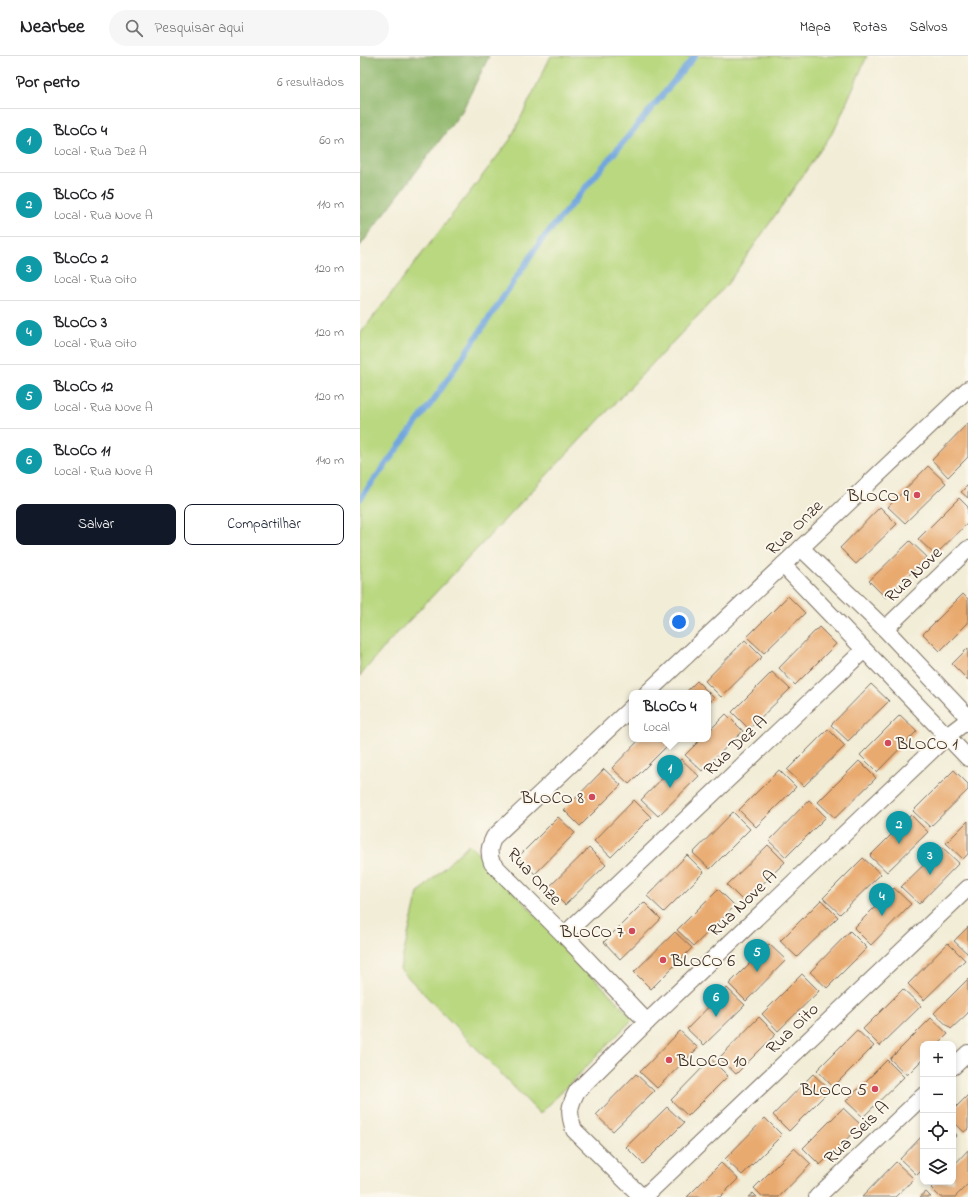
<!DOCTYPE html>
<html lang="pt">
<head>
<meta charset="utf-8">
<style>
	:root { --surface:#fff; --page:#f6f6f6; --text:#202124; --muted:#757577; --line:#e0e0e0; --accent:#111827 }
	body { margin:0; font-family:"Indie Flower",sans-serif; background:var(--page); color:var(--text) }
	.controls { position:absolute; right:12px; bottom:12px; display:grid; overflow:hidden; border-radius:8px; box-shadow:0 2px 6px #0003 }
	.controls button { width:36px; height:36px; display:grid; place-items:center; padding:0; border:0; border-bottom:1px solid var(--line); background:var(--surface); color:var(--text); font:20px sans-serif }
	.you { position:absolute; left:319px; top:566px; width:14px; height:14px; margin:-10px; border:3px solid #fff; border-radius:50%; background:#1a73e8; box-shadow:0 0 0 6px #1a73e833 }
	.badge { display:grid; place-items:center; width:26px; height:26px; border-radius:50%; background:var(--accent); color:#fff; font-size:13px; font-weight:700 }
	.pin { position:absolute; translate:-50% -33px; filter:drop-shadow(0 1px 2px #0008) }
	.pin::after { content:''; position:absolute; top:21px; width:14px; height:12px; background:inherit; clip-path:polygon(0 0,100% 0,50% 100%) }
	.popup { position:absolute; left:269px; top:634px; width:82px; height:52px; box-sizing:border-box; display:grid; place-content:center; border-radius:8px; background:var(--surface); filter:drop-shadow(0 1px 3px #0005); font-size:13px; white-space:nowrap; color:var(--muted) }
	.popup b { font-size:15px; color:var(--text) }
	.popup::after { content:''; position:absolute; left:50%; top:100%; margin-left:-8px; border:8px solid transparent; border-top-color:var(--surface) }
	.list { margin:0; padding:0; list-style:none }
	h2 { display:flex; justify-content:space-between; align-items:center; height:52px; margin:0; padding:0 16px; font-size:17px }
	h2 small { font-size:13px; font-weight:400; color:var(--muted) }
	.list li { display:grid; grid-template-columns:26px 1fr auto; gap:12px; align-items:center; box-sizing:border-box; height:64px; padding:0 16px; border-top:1px solid var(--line) }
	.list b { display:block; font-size:15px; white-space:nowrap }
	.list p { margin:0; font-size:13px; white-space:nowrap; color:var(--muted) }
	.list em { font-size:13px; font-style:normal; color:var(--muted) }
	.actions { display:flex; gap:8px; padding:12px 16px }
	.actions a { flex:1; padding:9px 0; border:1px solid var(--accent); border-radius:8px; text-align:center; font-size:14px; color:var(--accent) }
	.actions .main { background:var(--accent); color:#fff }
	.icon { flex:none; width:22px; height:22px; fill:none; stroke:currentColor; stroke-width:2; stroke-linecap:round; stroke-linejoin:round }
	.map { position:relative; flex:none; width:608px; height:1141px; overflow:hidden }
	header { display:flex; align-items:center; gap:24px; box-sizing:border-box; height:56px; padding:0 20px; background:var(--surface); border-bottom:1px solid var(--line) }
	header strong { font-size:19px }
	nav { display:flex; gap:22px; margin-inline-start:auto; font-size:14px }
	.search { width:280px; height:36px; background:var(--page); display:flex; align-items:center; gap:10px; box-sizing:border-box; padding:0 14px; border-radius:22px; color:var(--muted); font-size:15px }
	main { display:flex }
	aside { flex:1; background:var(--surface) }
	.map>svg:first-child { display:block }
</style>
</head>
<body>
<header>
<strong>Nearbee</strong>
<div class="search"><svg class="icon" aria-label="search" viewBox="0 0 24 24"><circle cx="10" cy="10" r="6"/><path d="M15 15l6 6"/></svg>Pesquisar aqui</div>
<nav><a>Mapa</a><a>Rotas</a><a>Salvos</a></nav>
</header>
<main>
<aside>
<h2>Por perto<small>6 resultados</small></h2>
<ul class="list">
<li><span class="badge" style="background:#0f9aa8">1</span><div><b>BLOCO 4</b><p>Local · Rua Dez A</p></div><em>60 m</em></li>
<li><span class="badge" style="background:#0f9aa8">2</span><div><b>BLOCO 15</b><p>Local · Rua Nove A</p></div><em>110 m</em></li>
<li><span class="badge" style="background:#0f9aa8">3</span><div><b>BLOCO 2</b><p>Local · Rua Oito</p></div><em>120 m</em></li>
<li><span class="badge" style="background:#0f9aa8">4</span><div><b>BLOCO 3</b><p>Local · Rua Oito</p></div><em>120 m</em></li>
<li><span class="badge" style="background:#0f9aa8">5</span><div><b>BLOCO 12</b><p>Local · Rua Nove A</p></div><em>120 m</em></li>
<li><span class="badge" style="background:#0f9aa8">6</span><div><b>BLOCO 11</b><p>Local · Rua Nove A</p></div><em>140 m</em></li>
</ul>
<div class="actions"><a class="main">Salvar</a><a>Compartilhar</a></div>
</aside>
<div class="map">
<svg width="608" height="1141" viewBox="0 0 608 1141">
	<rect width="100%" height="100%" fill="#fbf7ec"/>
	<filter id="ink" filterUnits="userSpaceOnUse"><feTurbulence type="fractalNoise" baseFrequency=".025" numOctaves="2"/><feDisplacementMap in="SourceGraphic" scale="8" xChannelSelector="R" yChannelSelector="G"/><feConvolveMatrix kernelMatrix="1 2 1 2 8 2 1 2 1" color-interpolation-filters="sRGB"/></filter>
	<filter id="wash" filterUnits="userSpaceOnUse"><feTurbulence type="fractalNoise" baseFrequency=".012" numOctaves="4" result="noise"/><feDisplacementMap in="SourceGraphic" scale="16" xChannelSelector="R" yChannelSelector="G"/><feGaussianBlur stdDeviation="0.9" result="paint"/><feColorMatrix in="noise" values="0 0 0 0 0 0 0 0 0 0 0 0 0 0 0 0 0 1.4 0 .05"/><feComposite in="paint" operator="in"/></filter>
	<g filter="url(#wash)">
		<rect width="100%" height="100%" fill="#f2edd7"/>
		<g fill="#b9d880" stroke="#7a814f">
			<polygon points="191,0 507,0 475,73 366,230 26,589 0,620 0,278 150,84"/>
			<polygon points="109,788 273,963 180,1058 40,913 58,837"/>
		</g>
		<polygon fill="#92b86e" stroke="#667146" points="0,0 129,0 102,55 0,190"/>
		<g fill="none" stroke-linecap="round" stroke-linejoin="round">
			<polyline stroke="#71a6de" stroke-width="6" points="0,443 75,342 181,185 335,0"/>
		</g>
		<g id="blocks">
			<g fill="#e9aa6f">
				<polygon points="608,367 608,401 588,421 572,404"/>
				<polygon points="568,410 586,427 545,467 528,451"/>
				<polygon points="608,429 608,442 601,436"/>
				<polygon points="599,442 608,451 608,467 575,499 558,483"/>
				<polygon points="520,451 537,468 496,508 480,492"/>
				<polygon points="550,485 567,501 526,542 509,525"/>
				<polygon points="603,538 608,543 608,567 580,595 563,578"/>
				<polygon points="428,540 445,557 404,597 387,581"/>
				<polygon points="459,571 476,588 435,629 419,612"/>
				<polygon points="385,584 402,601 361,641 345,625"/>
				<polygon points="608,592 608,624 592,608"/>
				<polygon points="412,616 430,633 389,673 372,656"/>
				<polygon points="337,625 354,642 348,648 348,637 325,637"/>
				<polygon points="511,628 529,645 488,685 471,669"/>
				<polygon points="366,658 383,675 342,715 325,699 341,683 348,683 348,676"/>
				<polygon points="540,659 557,675 517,716 500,699"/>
				<polygon points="468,673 485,690 444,730 427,714"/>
				<polygon points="280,683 305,683 310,687 269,728 252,712"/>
				<polygon points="321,703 339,720 298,760 281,744"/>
				<polygon points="499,705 516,722 475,762 458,746"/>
				<polygon points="244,713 261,729 220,770 204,754"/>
				<polygon points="419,714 436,731 396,771 379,754"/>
				<polygon points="594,714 608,728 608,734 570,771 553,755"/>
				<polygon points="274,744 291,761 251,801 234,785"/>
				<polygon points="449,744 466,761 426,801 409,785"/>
				<polygon points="373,756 390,773 350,813 333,797"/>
				<polygon points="551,759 568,776 527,816 510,800"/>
				<polygon points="198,761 215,777 175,818 158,801"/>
				<polygon points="608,765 608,798 603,803 586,787"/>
				<polygon points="408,789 425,806 384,846 367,829"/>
				<polygon points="582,791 599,807 559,848 541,831"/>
				<polygon points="229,792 246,809 205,849 188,832"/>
				<polygon points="327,799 344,816 304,856 287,840"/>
				<polygon points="503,802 521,818 480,858 463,842"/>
				<polygon points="534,832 551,848 511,889 494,872"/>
				<polygon points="358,833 375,850 334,890 317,874"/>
				<polygon points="461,844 478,861 437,901 420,885"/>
				<polygon points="284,846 301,863 260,903 244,886"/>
				<polygon points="608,871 608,898 594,885"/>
				<polygon points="490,875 507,892 467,932 450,916"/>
				<polygon points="315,876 332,892 291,933 274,916"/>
				<polygon points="588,887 605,904 564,944 548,928"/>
				<polygon points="409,888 426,904 386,945 369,928"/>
				<polygon points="442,918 459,935 418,975 402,958"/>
				<polygon points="608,923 608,957 591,973 574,957"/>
				<polygon points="367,932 385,949 344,989 327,973"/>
				<polygon points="543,933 561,950 520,990 503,973"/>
				<polygon points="399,961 416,978 376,1018 359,1002"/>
				<polygon points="571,962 588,978 578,988 563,988 563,1003 547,1019 530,1003"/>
				<polygon points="497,974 514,990 473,1031 457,1014"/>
				<polygon points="320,975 338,992 297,1032 280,1016"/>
				<polygon points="351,1003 368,1020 328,1060 311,1044"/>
				<polygon points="527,1004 544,1021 503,1061 486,1045"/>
				<polygon points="276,1018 294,1035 253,1075 236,1059"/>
				<polygon points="453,1018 470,1034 429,1075 413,1059"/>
				<polygon points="608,1039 608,1073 604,1076 593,1065 593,1054"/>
				<polygon points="307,1051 324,1067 283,1108 266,1091"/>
				<polygon points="483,1052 501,1069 460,1109 443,1092"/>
				<polygon points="405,1062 422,1079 382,1119 365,1103"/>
				<polygon points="593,1075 597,1079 593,1083"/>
				<polygon points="563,1079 563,1113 557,1119 540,1103"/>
				<polygon points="434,1092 451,1108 419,1141 403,1141 394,1132"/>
				<polygon points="608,1094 608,1128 595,1141 580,1141 571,1132 577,1126 593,1126 593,1110"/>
				<polygon points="536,1106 554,1123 535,1141 502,1141"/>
				<polygon points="361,1107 378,1123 360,1141 327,1141"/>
				<polygon points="566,1136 571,1141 560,1141"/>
				<polygon points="393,1137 397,1141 388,1141"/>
			</g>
		</g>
	</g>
	<g filter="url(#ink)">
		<use href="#blocks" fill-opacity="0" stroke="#7b6e5f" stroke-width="1"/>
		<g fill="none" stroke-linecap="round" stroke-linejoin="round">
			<defs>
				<g id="minor">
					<polyline points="441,492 525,573 608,661"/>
					<polyline points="423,509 608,702"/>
					<polyline points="525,573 608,493"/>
					<polyline points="287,637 423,509 608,333"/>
					<path d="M 272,651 L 134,781 C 129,791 128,797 132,807 L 204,879 L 287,966"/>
					<polyline points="204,879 504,594"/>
					<polyline points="593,1011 608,997"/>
					<path d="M 282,1141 L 214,1074 C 208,1056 209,1051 217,1035 L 287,966 L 587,680 L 608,664"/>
					<polyline points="284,1141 608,832"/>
					<polyline points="457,1141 563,1040"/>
				</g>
			</defs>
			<use href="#minor" stroke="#7b6e5f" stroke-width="18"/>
			<use href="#minor" stroke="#fff" stroke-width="16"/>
		</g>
	</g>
	<g fill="#d1495b" stroke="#fbf7ec" stroke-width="1.5">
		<circle cx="557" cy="439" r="4"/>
		<circle cx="528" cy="687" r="4"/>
		<circle cx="232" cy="741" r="4"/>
		<circle cx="272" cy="875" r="4"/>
		<circle cx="303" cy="904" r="4"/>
		<circle cx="309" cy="1004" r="4"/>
		<circle cx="515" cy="1033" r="4"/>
	</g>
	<g text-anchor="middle" stroke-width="4" stroke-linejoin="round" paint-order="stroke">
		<g font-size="18" fill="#3b2a1e" stroke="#fbf7ec" text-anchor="end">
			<text x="549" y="445">BLOCO 9</text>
			<text x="536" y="693" text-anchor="start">BLOCO 1</text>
			<text x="224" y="747">BLOCO 8</text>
			<text x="264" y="881">BLOCO 7</text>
			<text x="311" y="910" text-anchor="start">BLOCO 6</text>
			<text x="317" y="1010" text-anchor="start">BLOCO 10</text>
			<text x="507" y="1039">BLOCO 5</text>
		</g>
		<g font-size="18" fill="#3b2a1e" stroke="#fbf7ec">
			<text transform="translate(434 471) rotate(-44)" y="6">Rua Onze</text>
			<text transform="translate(553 518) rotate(-44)" y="6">Rua Nove</text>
			<text transform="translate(375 689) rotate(-43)" y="6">Rua Dez A</text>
			<text transform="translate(175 820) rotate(47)" y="6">Rua Onze</text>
			<text transform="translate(382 847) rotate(-44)" y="6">Rua Nove A</text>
			<text transform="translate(432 972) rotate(-44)" y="6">Rua Oito</text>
			<text transform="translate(496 1076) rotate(-44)" y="6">Rua Seis A</text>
		</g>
	</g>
</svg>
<div class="controls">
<button>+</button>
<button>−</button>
<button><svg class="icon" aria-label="locate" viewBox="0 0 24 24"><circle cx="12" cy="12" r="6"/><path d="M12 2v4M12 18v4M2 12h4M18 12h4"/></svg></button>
<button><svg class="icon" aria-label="layers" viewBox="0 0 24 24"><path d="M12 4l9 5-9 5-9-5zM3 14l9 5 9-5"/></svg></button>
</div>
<div class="you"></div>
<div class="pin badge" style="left:310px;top:732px;background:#0f9aa8">1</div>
<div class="popup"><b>BLOCO 4</b>Local</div>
<div class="pin badge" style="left:539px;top:788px;background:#0f9aa8">2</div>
<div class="pin badge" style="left:570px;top:819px;background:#0f9aa8">3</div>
<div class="pin badge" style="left:522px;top:860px;background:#0f9aa8">4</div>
<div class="pin badge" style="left:397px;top:916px;background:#0f9aa8">5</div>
<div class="pin badge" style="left:356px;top:961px;background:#0f9aa8">6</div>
</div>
</main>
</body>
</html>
